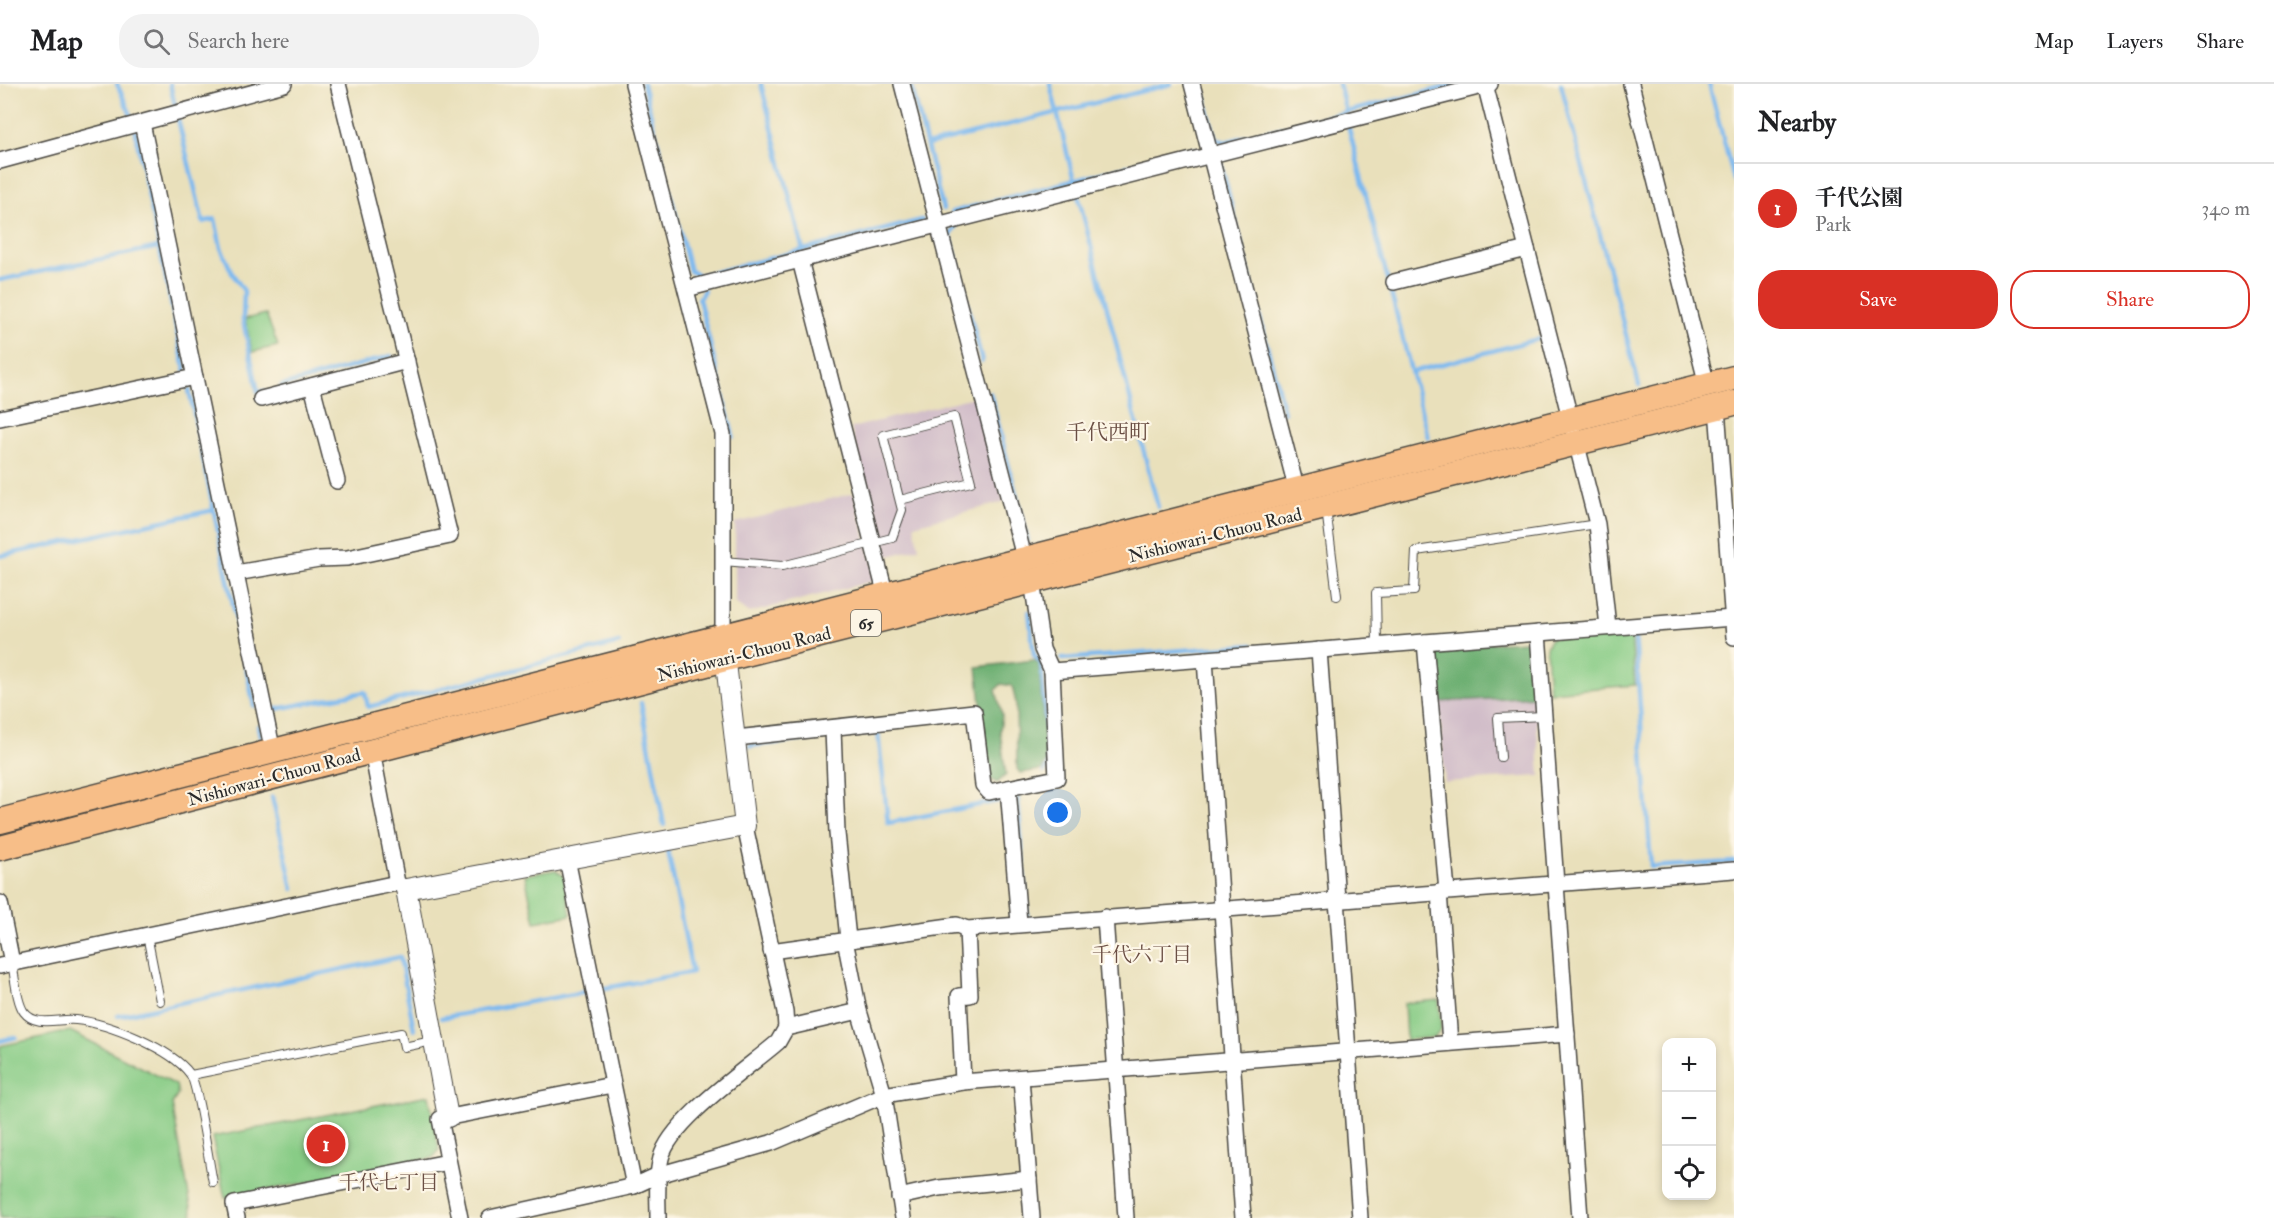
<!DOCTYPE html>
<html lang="en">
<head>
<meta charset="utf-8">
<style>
	:root { --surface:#fff; --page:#f2f2f2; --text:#202124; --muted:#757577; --line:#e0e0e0; --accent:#d93025 }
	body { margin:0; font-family:"IM FELL Double Pica","Noto Serif JP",serif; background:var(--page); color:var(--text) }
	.controls { position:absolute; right:18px; bottom:18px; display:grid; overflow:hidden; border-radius:12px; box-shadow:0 3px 9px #0003 }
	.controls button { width:54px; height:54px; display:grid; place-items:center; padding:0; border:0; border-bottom:2px solid var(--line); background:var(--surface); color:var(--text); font:30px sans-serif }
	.you { position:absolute; left:1058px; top:729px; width:21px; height:21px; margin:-15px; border:4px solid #fff; border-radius:50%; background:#1a73e8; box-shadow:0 0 0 9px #1a73e833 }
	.badge { display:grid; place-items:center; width:39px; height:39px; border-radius:50%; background:var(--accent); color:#fff; font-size:20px; font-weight:700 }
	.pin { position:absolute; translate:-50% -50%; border:3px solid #fff; box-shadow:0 2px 6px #0006 }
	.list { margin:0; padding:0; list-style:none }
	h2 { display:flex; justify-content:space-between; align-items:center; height:78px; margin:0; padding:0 24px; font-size:26px }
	h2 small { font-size:20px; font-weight:400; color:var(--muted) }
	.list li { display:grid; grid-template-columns:39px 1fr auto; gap:18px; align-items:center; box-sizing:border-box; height:90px; padding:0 24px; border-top:2px solid var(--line) }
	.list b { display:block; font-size:22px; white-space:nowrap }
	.list p { margin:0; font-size:20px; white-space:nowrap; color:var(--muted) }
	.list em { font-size:20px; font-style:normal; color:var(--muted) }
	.actions { display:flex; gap:12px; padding:18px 24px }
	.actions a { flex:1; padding:14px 0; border:2px solid var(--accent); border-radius:24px; text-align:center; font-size:21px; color:var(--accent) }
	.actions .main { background:var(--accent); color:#fff }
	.icon { flex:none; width:33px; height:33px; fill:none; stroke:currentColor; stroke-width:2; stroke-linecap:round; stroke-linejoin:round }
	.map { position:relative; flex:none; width:1734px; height:1134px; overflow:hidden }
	header { display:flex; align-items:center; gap:36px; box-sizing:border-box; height:84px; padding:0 30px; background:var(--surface); border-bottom:2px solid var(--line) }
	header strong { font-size:28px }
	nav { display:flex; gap:33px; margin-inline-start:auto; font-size:21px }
	.search { width:420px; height:54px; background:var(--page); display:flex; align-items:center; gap:15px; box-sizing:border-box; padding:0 21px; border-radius:24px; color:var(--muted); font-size:22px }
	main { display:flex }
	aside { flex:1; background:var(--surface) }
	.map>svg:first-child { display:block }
</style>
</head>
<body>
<header>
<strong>Map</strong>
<div class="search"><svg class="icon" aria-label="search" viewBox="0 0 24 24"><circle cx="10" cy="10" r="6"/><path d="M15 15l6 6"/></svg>Search here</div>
<nav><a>Map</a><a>Layers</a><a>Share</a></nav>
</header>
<main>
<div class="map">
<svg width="1734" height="1134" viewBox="0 0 1734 1134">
	<rect width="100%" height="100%" fill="#fcf5e5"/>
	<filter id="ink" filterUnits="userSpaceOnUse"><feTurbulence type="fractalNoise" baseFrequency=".0167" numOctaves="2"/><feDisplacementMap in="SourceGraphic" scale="12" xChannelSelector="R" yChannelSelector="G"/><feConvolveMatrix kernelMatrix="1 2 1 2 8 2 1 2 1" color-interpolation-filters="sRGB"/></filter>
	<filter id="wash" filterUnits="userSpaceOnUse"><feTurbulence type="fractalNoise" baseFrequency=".008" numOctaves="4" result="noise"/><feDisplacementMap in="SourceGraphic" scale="24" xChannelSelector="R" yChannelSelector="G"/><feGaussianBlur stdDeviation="1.35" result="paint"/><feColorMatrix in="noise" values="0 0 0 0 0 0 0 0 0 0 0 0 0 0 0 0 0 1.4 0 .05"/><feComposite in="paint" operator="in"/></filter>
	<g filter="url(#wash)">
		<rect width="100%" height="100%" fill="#e9e0bb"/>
		<g fill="#d1bdc9">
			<polygon points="977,312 1004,418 914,441 919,464 882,474 851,344"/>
			<polygon points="854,409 877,496 749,529 735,519 735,439"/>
			<polygon points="1535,612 1540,692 1445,698 1439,618"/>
		</g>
		<g fill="#88cc86" stroke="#5a7c58" stroke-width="1.5">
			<polygon points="266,230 278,262 252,268 245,235"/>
			<polygon points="1631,549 1635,601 1549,608 1546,563 1551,554"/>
			<polygon points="555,786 564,792 571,831 535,838 525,791"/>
			<polygon points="1439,916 1441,946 1435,953 1406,956 1404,919"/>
			<polygon points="70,947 176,1001 178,1010 172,1020 193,1134 0,1134 0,962"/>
			<polygon points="429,1011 439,1066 433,1074 225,1114 212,1053"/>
		</g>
		<g fill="#6eb073" stroke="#4c6e4f" stroke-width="1.5">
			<polygon points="1524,557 1532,564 1535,612 1439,618 1435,568 1442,562"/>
			<polygon points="1034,576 1039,580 1046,677 1042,686 1020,689 1017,685 1016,619 1012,602 1001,600 996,606 1002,631 1000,647 1006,691 997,699 989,694 977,583"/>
		</g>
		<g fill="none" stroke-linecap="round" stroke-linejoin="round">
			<g stroke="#7db9ef" stroke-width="4.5">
				<polyline points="117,0 131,31"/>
				<polyline points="170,0 175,22"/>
				<polyline points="643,0 690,187 700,192 922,136"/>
				<polyline points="761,0 803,166"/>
				<polyline points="911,0 943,125"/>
				<polyline points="1050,0 1074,97"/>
				<polyline points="1201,0 1215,54 1225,58 1459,0"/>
				<polyline points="1339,0 1346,28"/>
				<polyline points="1561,0 1639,301"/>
				<polyline points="1709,0 1734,96"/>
				<polyline points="178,35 203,138 215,135 221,164 232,189 244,207 243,236 258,308 264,307"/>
				<polyline points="1348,41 1428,353"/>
				<polyline points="135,47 185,286"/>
				<polyline points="927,61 1171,0"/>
				<polyline points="1221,80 1284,328"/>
				<polyline points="1078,111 1158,423"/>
				<polyline points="952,128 1195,65"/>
				<polyline points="955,144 950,151 982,277"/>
				<polyline points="0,196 159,163"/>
				<polyline points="704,206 699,215 733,352"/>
				<polyline points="1412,288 1538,255"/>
				<polyline points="281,302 391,272"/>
				<polyline points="189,306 240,555"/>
				<polyline points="990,309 1028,456"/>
				<polyline points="0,472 214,426"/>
				<polyline points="1029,528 1034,571 1041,579 1049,681 1044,688"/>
				<polyline points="1635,550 1651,783 1734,778"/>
				<polyline points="242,563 254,622"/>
				<polyline points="1062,575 1252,561"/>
				<polyline points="641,619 664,741"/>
				<polyline points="271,626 365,608 368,623 619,559"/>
				<polyline points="258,642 260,652"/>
				<polyline points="848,651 878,648 888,739 998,717"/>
				<polyline points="750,662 818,654"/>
				<polyline points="272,713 293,805"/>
				<polyline points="1018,714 1027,831"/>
				<polyline points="600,905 692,888 668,767"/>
				<polyline points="118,932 400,873 414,945"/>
				<polyline points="441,934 585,908"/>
				<polyline points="0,957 16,953"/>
			</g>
		</g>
	</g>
	<g filter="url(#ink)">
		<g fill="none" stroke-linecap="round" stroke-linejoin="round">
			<defs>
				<g id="service">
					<polyline points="1326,425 1337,512"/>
					<polyline points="723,477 782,482 892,454 902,426 883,351 954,333 971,398 900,416"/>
					<polyline points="1377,561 1376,509 1414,507 1416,467 1597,440"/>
					<polyline points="1501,673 1498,634 1544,632"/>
					<polyline points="147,851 160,917"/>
					<path d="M 12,879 C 15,892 16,917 24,928 C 36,944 59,934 76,936 C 107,939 171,964 190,990 C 198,1000 209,1080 213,1098"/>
					<polyline points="191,991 401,949 404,963 432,957"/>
				</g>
				<g id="minor">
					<polyline points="633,0 723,350 723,554"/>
					<polyline points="902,0 1025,477"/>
					<polyline points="1192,0 1297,407"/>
					<polyline points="1485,0 1597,440 1608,543"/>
					<polyline points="1631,0 1707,301"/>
					<polyline points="142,39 273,668"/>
					<polyline points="0,77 284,0"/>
					<polyline points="800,176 886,512"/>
					<polyline points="1394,198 1527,165"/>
					<polyline points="686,205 1490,0"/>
					<polyline points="312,302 337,397"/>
					<polyline points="261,315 407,277"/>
					<polyline points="1717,324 1734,553"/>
					<polyline points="0,334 195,293"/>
					<polyline points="236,489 319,475 347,474 450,452 338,0"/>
					<polyline points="1538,549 1580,1134"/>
					<polyline points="1425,558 1447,807"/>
					<polyline points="1319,566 1360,1134"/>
					<polyline points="1205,575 1243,1134"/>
					<polyline points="1052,587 1733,534"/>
					<polyline points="833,645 837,749 848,855"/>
					<polyline points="736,654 974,628 983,701 989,708 1008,704"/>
					<polyline points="372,667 397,799"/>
					<polyline points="567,775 634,1102"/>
					<polyline points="1439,808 1450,959"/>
					<polyline points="0,819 12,879"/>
					<polyline points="1105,833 1126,1134"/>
					<polyline points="1019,839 1008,704 1057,694 1052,587 1042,565 1032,497"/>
					<polyline points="845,856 859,927 884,1011 903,1134"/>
					<polyline points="771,867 957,841 967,845 1734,786"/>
					<polyline points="0,882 397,799 406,805"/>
					<polyline points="786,944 859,927"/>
					<polyline points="1021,994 1032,1134"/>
					<polyline points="963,998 959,912 970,911 967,845"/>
					<polyline points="899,1113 939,1104 1029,1095"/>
					<polyline points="237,1134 234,1120 448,1078"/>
					<polyline points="460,1134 440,1035 612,1001"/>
					<polyline points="490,1134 634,1102 658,1091 771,1059 884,1011 963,998 1567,950"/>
					<path d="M 658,1134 C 658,1114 656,1093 661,1074 C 670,1037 748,984 778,958 L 786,944 L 785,928 L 745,742"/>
				</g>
				<polyline id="tertiary" points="448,1033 406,805 745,742 724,562"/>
				<g id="primary">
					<polyline points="0,737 1734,294"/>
					<polyline points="0,764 726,575 1734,319"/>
				</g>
			</defs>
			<use href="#service" stroke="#484641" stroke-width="10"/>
			<use href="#minor" stroke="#484641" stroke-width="18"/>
			<use href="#tertiary" stroke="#484641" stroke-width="22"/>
			<use href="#primary" stroke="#484641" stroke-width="27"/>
			<use href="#service" stroke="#fff" stroke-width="8"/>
			<use href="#minor" stroke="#fff" stroke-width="15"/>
			<use href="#tertiary" stroke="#fff" stroke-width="20"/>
			<use href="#primary" stroke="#f7be88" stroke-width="24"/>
		</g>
	</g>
	<g text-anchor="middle" stroke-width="4.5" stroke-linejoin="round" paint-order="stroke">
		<rect fill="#fcf5e5" stroke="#6a6863" stroke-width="1.5" x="851" y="526" width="30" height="26" rx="4.5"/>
		<g font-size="16" font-weight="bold" fill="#2b2b2b">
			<text x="866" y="545">65</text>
		</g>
		<g font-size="18" fill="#2b2b2b" stroke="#fcf5e5">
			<text transform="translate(1215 451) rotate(-14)" y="6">Nishiowari-Chuou Road</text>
			<text transform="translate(744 570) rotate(-14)" y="6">Nishiowari-Chuou Road</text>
			<text transform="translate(274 693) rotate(-15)" y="6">Nishiowari-Chuou Road</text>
		</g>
		<g font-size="20" fill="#6a4e44" stroke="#fcf5e5">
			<text x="1142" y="877">千代六丁目</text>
			<text x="389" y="1105">千代七丁目</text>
		</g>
		<g font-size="21" fill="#6a4e44" stroke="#fcf5e5">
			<text x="1108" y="355">千代西町</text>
		</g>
	</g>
</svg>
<div class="controls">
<button>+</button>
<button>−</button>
<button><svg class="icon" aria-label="locate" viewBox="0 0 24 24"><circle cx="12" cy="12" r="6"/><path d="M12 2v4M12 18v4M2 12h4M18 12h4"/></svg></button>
</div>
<div class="you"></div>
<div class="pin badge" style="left:326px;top:1060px">1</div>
</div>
<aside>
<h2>Nearby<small></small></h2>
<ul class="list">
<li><span class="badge">1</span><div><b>千代公園</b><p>Park</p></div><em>340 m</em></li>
</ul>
<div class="actions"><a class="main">Save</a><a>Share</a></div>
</aside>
</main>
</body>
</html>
